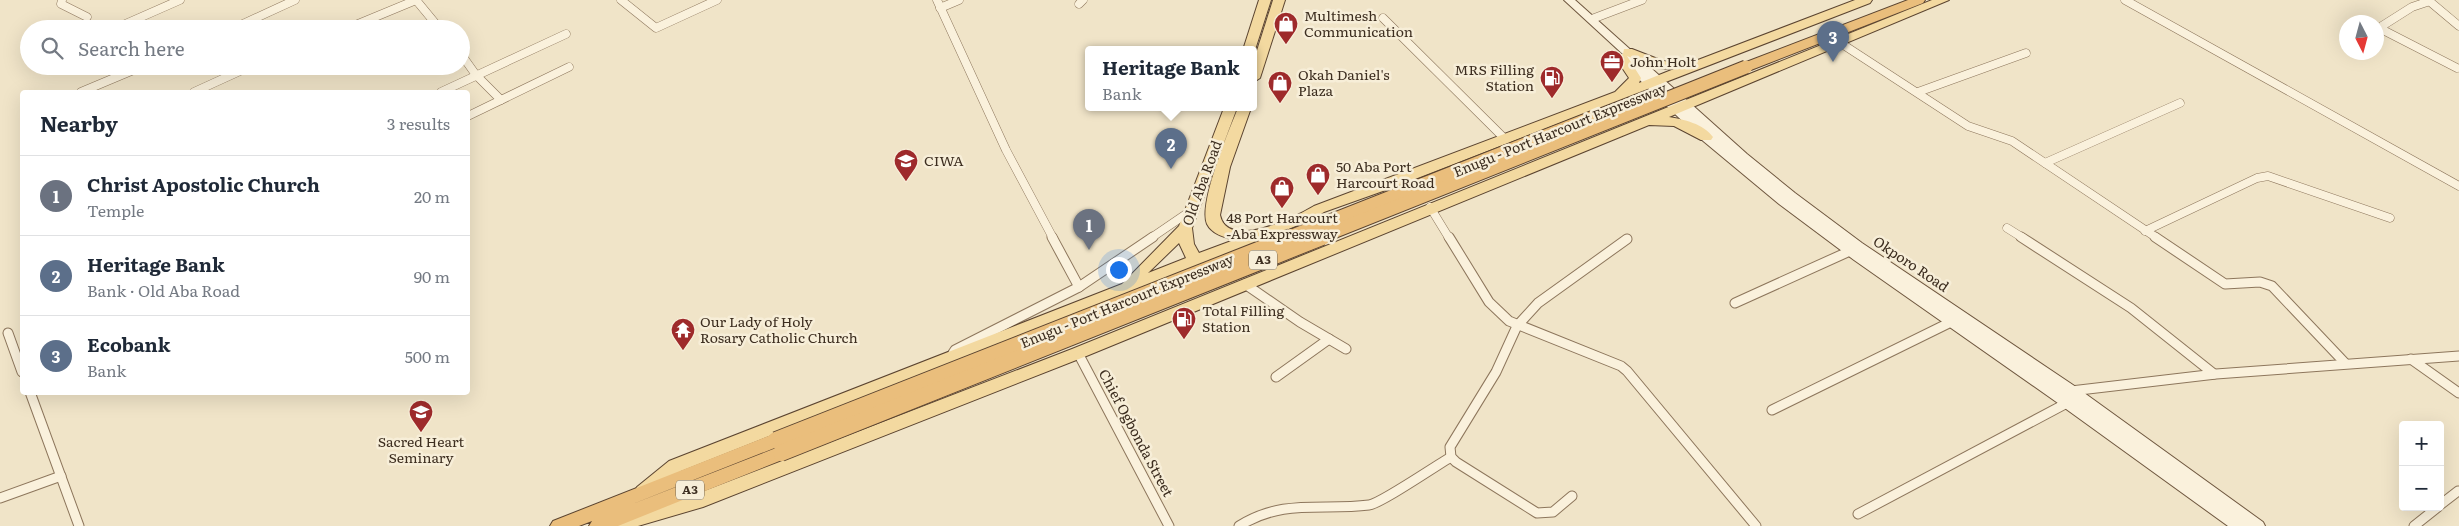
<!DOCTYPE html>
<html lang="en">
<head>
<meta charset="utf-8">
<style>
	:root { --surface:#fff; --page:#f2f2f3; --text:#1f2937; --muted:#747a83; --line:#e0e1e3; --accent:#9e2a2b }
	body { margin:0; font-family:Literata,serif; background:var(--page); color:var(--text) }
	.controls { position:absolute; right:15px; bottom:15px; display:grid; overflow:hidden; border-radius:5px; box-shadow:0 5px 20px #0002 }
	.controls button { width:45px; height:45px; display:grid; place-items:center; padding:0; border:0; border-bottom:1px solid var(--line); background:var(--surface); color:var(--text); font:25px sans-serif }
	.compass { position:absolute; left:2339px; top:15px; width:45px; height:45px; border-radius:50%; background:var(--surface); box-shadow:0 5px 20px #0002; rotate:174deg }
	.you { position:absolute; left:1118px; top:269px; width:18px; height:18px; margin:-12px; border:4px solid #fff; border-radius:50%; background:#1a73e8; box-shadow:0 0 0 8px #1a73e833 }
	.badge { display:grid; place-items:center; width:32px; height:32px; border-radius:50%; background:var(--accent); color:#fff; font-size:16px; font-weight:700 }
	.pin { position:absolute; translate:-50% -41px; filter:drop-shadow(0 1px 2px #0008) }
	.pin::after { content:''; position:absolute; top:26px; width:18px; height:15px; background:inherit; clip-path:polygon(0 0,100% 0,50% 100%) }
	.popup { position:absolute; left:1085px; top:46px; width:172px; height:65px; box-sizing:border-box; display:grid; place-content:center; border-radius:5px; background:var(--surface); filter:drop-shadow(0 1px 4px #0005); font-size:16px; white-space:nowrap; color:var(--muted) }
	.popup b { font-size:19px; color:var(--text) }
	.popup::after { content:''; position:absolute; left:50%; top:100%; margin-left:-10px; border:10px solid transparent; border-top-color:var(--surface) }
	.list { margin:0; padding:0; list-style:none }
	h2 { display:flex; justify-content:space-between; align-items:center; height:65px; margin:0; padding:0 20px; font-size:21px }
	h2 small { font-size:16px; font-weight:400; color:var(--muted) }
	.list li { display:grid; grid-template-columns:32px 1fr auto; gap:15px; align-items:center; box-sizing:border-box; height:80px; padding:0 20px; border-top:1px solid var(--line) }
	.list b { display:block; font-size:19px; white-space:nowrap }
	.list p { margin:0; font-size:16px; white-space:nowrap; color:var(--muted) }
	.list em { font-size:16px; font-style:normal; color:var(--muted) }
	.icon { flex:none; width:28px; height:28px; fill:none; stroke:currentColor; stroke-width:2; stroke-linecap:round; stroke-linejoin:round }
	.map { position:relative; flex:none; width:2459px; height:526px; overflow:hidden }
	.search { position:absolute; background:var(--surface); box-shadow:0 5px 20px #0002; left:20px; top:20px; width:450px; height:55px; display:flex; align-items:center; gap:12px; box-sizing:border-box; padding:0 18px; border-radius:28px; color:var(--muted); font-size:19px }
	.panel { position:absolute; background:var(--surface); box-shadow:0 5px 20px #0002; left:20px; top:90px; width:450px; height:305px; border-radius:5px }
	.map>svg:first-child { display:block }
</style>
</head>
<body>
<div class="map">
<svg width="2459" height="526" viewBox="0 0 2459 526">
	<rect width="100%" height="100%" fill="#f0e4c8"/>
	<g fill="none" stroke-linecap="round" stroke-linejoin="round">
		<defs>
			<g id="minor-far1">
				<polyline points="62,0 61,4 87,17"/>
				<polyline points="416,0 440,29"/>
				<polyline points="621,0 656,28 717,0"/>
				<polyline points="937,0 1006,150 1053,238"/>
				<polyline points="2125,0 2459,186"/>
				<polyline points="2428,0 2459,26"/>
				<polyline points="2430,1 2412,7 2382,26 2383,30 2457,68"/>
				<polyline points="1079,4 1083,0"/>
				<polyline points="940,8 959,0"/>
				<polyline points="1383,18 1506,140"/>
				<polyline points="1592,19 1642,0"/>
				<polyline points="114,29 180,0"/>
				<polyline points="232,29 295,0"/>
				<polyline points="346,29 416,0"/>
				<polyline points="1839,42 1968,126 2012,141 2157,238"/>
				<polyline points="461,54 476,75 501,100"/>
				<polyline points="81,92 143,66"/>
				<polyline points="194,92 251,66"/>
				<polyline points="441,92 566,34"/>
				<polyline points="1918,92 2026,53"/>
				<polyline points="468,116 569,67"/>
				<polyline points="2045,163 2180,103"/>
				<polyline points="1430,207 1449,238"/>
				<polyline points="2007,228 2023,238"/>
				<polyline points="2145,231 2257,178 2268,176 2390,218"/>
				<polyline points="1151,238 1192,210"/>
			</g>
			<g id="minor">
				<polyline points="1052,237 1079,287"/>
				<polyline points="1449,237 1489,302 1509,321 1621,366 1627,371 1756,526"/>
				<polyline points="2021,237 2131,308 2214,374"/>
				<polyline points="2155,237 2225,284 2260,282 2272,286 2345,363"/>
				<polyline points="1245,284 1300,322 1346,349"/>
				<polyline points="1735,303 1850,251"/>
				<polyline points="8,333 22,372"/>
				<polyline points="953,353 955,350 1079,287 1153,237"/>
				<polyline points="1078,353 1169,526"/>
				<polyline points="2411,359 2459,393"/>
				<polyline points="1276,377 1329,339"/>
				<polyline points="2071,391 2216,374 2459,356"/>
				<polyline points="30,392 79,526"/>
				<polyline points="1772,410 1951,322"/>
				<polyline points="1572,496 1553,512 1537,513 1456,462 1451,457 1450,447 1496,372 1517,326 1538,303 1627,239"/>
				<polyline points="0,498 61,476"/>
				<polyline points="2440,505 2458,491"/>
				<polyline points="1858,514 2067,403"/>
				<path d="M 1239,526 C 1284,498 1322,511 1369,505 C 1380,504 1437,465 1451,457"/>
				<polyline points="2414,526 2438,507"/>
			</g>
			<polygon id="secondary" points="1564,0 1575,0 1747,154 1795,193 1862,243 2076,387 2263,522 2265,526 2228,526 2055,401 1854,260 1779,204 1702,140 1621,62 1621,58 1626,57"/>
			<g id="primary">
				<polygon points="1259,0 1271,0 1254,53 1254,50 1243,50"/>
				<polygon points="1273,0 1285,0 1260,78 1254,82 1254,60"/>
				<path d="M 1855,0 L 1872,0 L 1870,3 L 1397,186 L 1324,212 L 1313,219 L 1207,262 L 1209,265 L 1206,269 L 1201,270 L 1194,267 L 681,471 L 649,497 L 643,499 L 637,497 L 634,492 L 637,487 L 669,461 L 1122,284 L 1179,226 L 1224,108 L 1237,108 L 1192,228 L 1194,244 L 1199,253 L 1234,240 C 1224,237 1212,234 1207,224 C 1198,204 1229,130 1238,108 L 1251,108 L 1230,167 L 1220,215 C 1227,251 1296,217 1314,206 L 1615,92 L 1629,78 L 1615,57 L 1616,54 L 1623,54 L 1624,49 L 1632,49 L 1663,61 L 1690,63 ZM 1627,56 L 1656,68 L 1674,69 L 1639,83 L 1641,78 ZM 1179,243 L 1186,258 L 1148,273 Z"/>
				<path d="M 1932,0 L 1949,0 L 1669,117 C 1683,119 1704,124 1713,137 L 1711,140 L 1701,140 L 1674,126 L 1649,125 L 1084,357 L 703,507 L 638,526 L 603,526 L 606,521 L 694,495 L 1072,349 Z"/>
			</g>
			<g id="trunk">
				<polygon points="1908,0 1925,0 1923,3 1751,70 1746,71 1740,67 1741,64"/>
				<polygon points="776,433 782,435 784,440 782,445 630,505 781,446 787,448 790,453 787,458 618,526 589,526 592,521 579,526 550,526 553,521"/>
			</g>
		</defs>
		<use href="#minor-far1" stroke="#8d765c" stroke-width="9"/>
		<use href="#minor" stroke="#8d765c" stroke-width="11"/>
		<use href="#secondary" stroke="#6f573f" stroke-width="2"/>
		<use href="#primary" stroke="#5b4430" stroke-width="2"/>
		<use href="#trunk" stroke="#5b4430" stroke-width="2"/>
		<use href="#minor-far1" stroke="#faf1dc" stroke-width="8"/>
		<use href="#minor" stroke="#faf1dc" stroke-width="9"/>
		<use href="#secondary" fill="#faf1dc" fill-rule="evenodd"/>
		<use href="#primary" fill="#f3d9a0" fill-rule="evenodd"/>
		<use href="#trunk" fill="#eabe7c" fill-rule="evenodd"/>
		<defs>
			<g id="trunk-bridge-far1">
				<polyline points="1287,238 1594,117"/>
				<polyline points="1318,238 1746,67"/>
			</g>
			<g id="trunk-bridge">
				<polyline points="776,440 1291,237"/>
				<polyline points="781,453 1322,237"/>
			</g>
		</defs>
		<use href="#trunk-bridge-far1" stroke="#5b4430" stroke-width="15" stroke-linecap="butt"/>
		<use href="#trunk-bridge" stroke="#5b4430" stroke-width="18" stroke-linecap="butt"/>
		<use href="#trunk-bridge-far1" stroke="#eabe7c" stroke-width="13"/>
		<use href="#trunk-bridge" stroke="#eabe7c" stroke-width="16"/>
	</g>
	<defs>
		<symbol id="shop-pin" viewBox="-11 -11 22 30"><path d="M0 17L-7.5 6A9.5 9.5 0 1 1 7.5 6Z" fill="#9e2a2b" stroke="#f7eed8"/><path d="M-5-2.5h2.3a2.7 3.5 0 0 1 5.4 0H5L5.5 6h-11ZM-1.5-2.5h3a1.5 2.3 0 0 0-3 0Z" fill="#fff"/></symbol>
		<symbol id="office-pin" viewBox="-11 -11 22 30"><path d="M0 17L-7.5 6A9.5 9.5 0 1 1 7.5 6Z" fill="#9e2a2b" stroke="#f7eed8"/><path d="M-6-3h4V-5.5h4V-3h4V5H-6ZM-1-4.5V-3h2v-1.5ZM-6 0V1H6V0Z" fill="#fff"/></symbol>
		<symbol id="fuel-pin" viewBox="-11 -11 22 30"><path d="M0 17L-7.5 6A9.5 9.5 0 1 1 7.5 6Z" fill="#9e2a2b" stroke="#f7eed8"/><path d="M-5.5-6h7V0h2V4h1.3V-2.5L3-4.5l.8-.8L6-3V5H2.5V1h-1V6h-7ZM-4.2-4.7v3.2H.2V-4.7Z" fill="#fff"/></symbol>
		<symbol id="university-pin" viewBox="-11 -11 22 30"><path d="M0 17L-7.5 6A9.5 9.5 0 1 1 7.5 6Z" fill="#9e2a2b" stroke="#f7eed8"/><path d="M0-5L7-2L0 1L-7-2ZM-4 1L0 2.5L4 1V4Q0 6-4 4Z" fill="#fff"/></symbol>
		<symbol id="temple-pin" viewBox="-11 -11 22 30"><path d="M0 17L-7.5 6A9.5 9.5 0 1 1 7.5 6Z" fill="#9e2a2b" stroke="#f7eed8"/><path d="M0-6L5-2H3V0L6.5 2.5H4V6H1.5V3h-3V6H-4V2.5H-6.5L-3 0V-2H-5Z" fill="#fff"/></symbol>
	</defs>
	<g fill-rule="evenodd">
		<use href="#shop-pin" x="1272" y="10" width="28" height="38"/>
		<use href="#office-pin" x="1598" y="48" width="28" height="38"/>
		<use href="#fuel-pin" x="1538" y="64" width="28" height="38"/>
		<use href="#shop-pin" x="1266" y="69" width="28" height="38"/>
		<use href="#university-pin" x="892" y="147" width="28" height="38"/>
		<use href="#shop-pin" x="1304" y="161" width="28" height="38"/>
		<use href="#shop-pin" x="1268" y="174" width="28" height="38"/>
		<use href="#fuel-pin" x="1170" y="305" width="28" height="38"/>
		<use href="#temple-pin" x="669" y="316" width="28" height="38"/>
		<use href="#university-pin" x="407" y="398" width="28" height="38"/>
	</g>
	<g text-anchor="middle" stroke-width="5" stroke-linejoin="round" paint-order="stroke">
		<g fill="#f7eed8" stroke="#756857" stroke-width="1">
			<rect x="1249" y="250.5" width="28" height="19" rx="4"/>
			<rect x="676" y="480.5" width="28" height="19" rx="4"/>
		</g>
		<g font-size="12" font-weight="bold" fill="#3d2e20">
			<text x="1263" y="264">A3</text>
			<text x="690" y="494">A3</text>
		</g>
		<g font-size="14" fill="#3d2e20" stroke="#f7eed8" text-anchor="start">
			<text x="1304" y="21">Multimesh<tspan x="1304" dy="16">Communication</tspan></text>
			<text x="1630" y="67">John Holt</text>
			<text x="1534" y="75" text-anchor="end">MRS Filling<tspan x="1534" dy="16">Station</tspan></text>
			<text x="1298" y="80">Okah Daniel's<tspan x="1298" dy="16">Plaza</tspan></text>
			<text x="924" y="166">CIWA</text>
			<text x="1336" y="172">50 Aba Port<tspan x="1336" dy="16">Harcourt Road</tspan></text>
			<text x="1282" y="223" text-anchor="middle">48 Port Harcourt<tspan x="1282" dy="16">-Aba Expressway</tspan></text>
			<text x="1202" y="316">Total Filling<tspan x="1202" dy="16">Station</tspan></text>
			<text x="700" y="327">Our Lady of Holy<tspan x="700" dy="16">Rosary Catholic Church</tspan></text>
			<text x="421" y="447" text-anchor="middle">Sacred Heart<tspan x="421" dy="16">Seminary</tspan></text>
		</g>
		<g font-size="14" fill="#3d2e20" stroke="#f7eed8">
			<text transform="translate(1560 130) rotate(-22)" y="5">Enugu - Port Harcourt Expressway</text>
			<text transform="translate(1202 183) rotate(-70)" y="5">Old Aba Road</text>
			<text transform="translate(1911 264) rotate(34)" y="5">Okporo Road</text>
			<text transform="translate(1127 301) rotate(-22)" y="5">Enugu - Port Harcourt Expressway</text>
			<text transform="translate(1136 433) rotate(62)" y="5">Chief Ogbonda Street</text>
		</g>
	</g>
</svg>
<div class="controls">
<button>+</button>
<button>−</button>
</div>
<svg class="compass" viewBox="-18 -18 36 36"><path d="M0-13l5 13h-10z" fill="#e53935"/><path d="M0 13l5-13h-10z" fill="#747a83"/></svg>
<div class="you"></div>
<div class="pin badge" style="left:1089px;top:250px;background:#6b7280">1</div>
<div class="pin badge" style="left:1171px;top:169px;background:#5c6f8a">2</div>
<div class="popup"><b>Heritage Bank</b>Bank</div>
<div class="pin badge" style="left:1833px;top:62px;background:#5c6f8a">3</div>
<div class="search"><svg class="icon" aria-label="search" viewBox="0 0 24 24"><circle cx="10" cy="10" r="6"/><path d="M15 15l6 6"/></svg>Search here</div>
<section class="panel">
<h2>Nearby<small>3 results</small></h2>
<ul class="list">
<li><span class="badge" style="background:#6b7280">1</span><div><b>Christ Apostolic Church</b><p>Temple</p></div><em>20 m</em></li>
<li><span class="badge" style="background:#5c6f8a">2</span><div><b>Heritage Bank</b><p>Bank · Old Aba Road</p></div><em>90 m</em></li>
<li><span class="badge" style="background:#5c6f8a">3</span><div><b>Ecobank</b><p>Bank</p></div><em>500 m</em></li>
</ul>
</section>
</div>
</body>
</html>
